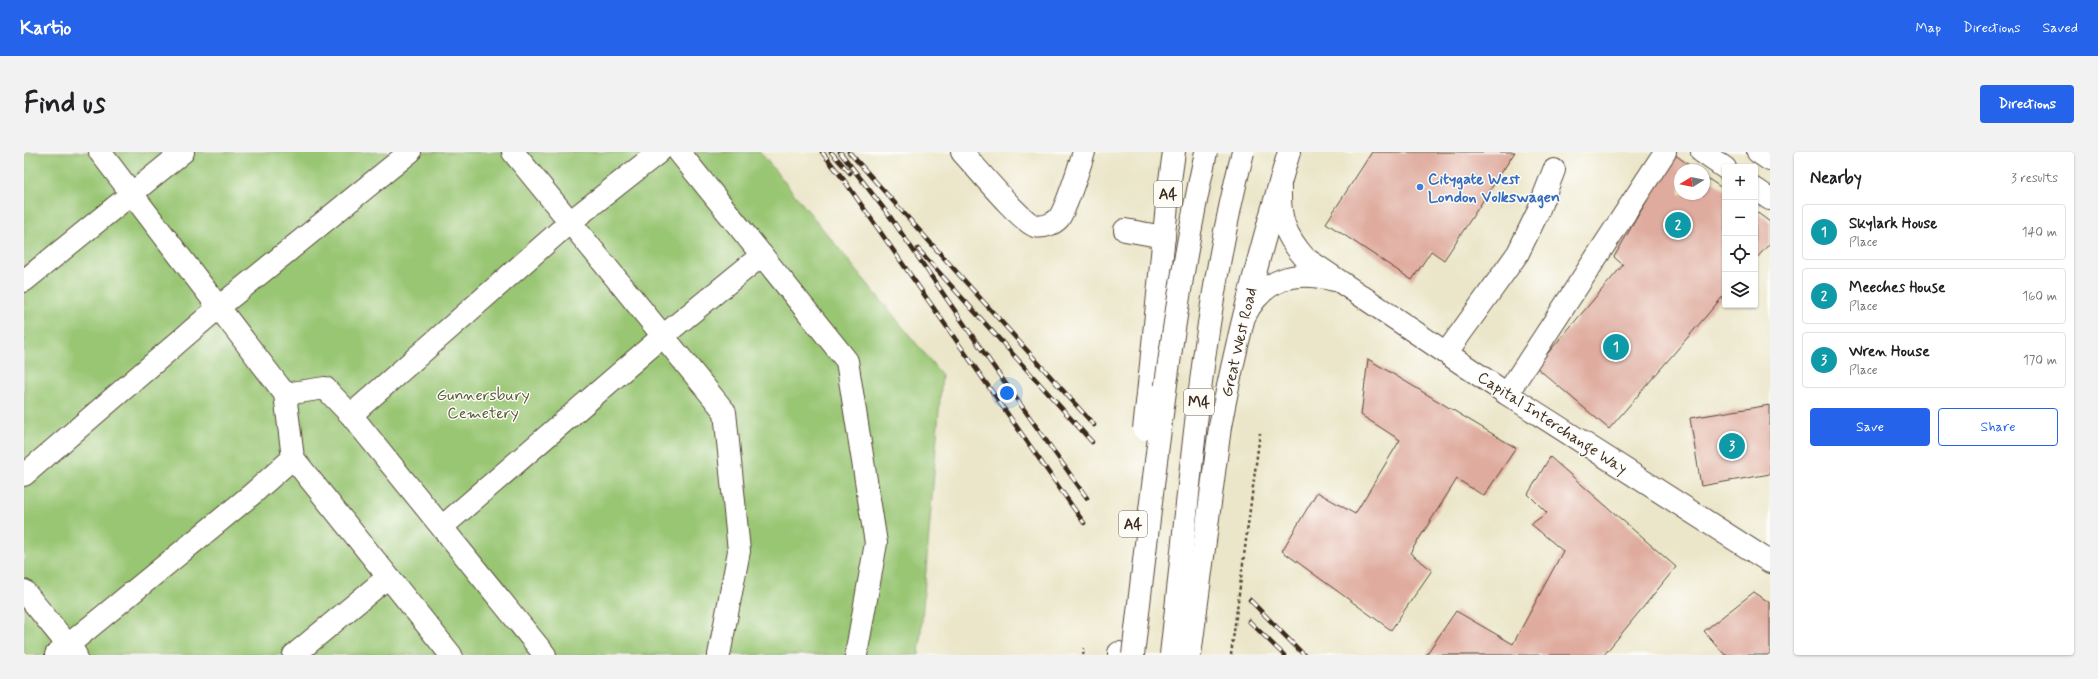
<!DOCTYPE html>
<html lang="en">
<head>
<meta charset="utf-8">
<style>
	:root { --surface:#fff; --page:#f2f2f2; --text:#202124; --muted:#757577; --line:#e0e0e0; --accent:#2563eb }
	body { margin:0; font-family:Mynerve,sans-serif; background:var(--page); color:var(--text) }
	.controls { position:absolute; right:12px; top:12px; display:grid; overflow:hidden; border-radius:4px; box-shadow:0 1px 3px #0004 }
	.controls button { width:36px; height:36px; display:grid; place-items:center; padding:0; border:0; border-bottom:1px solid var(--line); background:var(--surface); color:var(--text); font:20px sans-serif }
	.compass { position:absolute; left:1650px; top:12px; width:36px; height:36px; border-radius:50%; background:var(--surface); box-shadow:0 1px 3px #0004; rotate:260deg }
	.you { position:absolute; left:983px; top:241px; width:14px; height:14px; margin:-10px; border:3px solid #fff; border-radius:50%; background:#1a73e8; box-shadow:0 0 0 6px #1a73e833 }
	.badge { display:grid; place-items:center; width:26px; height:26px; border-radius:50%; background:var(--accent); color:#fff; font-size:13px; font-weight:700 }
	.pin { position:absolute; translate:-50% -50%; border:2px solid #fff; box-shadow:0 1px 4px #0006 }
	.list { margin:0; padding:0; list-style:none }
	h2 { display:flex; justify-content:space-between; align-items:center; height:52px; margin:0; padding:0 16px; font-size:17px }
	h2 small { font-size:13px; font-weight:400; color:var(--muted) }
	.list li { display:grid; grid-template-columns:26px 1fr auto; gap:12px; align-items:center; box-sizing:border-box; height:56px; margin:0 8px 8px; padding:0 8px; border:1px solid var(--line); border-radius:4px }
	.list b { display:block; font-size:15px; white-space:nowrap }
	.list p { margin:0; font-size:13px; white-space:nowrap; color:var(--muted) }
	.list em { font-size:13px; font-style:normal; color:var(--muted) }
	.actions { display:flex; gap:8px; padding:12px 16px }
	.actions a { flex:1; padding:9px 0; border:1px solid var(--accent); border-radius:4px; text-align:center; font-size:14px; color:var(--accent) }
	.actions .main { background:var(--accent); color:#fff }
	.icon { flex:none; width:22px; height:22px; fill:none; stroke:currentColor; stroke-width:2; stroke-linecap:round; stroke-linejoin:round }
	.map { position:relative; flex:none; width:1746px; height:503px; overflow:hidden; border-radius:4px }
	header { display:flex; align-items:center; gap:24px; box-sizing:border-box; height:56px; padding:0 20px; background:var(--accent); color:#fff }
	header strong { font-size:19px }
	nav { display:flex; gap:22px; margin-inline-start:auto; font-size:14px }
	.intro { display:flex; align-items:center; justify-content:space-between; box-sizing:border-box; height:96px; padding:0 24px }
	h1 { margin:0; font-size:28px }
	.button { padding:10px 18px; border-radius:4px; background:var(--accent); color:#fff; font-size:14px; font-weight:700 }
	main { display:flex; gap:24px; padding:0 24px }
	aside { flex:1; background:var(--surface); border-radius:4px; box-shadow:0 1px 3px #0004 }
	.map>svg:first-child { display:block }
</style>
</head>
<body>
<header>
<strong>Kartio</strong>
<nav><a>Map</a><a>Directions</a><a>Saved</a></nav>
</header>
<div class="intro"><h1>Find us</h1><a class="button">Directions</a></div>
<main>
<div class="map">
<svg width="1746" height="503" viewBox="0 0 1746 503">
	<rect width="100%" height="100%" fill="#fdfcf7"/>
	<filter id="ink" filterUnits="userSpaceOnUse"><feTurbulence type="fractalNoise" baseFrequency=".025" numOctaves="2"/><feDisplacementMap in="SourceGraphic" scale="8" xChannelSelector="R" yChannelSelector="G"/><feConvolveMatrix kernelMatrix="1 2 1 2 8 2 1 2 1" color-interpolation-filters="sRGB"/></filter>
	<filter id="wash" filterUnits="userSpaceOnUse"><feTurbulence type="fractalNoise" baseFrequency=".012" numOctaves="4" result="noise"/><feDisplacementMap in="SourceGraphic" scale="16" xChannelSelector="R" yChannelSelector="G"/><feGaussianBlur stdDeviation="0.9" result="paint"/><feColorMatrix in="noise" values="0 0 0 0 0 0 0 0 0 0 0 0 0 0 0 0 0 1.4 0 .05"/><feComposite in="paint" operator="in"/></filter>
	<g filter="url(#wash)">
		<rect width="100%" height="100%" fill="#ebe6c9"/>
		<polygon fill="#99c673" stroke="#6a7848" points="0,0 736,0 918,223 895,503 0,503"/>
		<g id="blocks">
			<g fill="#dfab9e">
				<polygon points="1348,0 1491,0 1420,108 1407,99 1388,128 1302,71"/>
				<polygon points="1650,2 1672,18 1656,18 1656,42 1680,42 1680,24 1701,38 1701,142 1585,277 1512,215 1599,113 1590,105"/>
				<polygon points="1731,59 1746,70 1746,91 1731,108"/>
				<polygon points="1344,207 1492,296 1460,344 1433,327 1386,401 1408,418 1367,478 1258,399 1293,340 1331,362 1376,288 1337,263"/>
				<polygon points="1746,253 1746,322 1677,334 1666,266"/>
				<polygon points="1526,305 1652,415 1580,503 1402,503 1432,459 1489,492 1539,399 1507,372 1523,361 1504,342"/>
				<polygon points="1730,440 1746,451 1746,503 1701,503 1680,479"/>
			</g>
		</g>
	</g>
	<g filter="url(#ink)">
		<use href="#blocks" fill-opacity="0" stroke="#554638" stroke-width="1"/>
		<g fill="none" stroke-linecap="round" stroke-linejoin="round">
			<defs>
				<g id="minor">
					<polyline points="76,0 261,242 269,306 427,503"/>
					<polyline points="489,0 701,260 715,399 695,503"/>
					<polyline points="655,0 823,209 852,391 832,503"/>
					<path d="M 938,0 C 951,14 996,69 1011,74 C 1019,76 1030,72 1035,66 C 1043,55 1055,15 1060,0"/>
					<polyline points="1678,0 1701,16"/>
					<polyline points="1734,0 1746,8"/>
					<path d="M 1256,36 C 1255,67 1261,83 1281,106 L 1483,242 L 1746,410"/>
					<polyline points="1731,37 1746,47"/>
					<polyline points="1101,78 1140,85"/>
					<polyline points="0,129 159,0"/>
					<path d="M 1220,165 C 1239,127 1270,117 1310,128"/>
					<polyline points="1423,200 1494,101 1513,62 1530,18"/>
					<polyline points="261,242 301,236 327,263 521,503"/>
					<polyline points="1483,242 1641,0"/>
					<polyline points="327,263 546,70 635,0"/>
					<polyline points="0,323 195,155 386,0"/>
					<polyline points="418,375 639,184 738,103"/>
					<polyline points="0,439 52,503"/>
					<polyline points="32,503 227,343 269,306"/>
					<polyline points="270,503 364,425"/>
				</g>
				<g id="highway">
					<polyline points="1124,242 1144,43 1150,0"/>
					<path d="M 1196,275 C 1213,182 1238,91 1265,0"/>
					<polyline points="1095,503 1095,501"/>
				</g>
			</defs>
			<use href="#minor" stroke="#554638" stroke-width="24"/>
			<use href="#highway" stroke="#554638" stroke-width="24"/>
			<polyline stroke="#554638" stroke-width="2.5" stroke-dasharray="3 3" stroke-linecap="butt" points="1059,503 1060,496"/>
			<use href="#minor" stroke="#fff" stroke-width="22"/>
			<use href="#highway" stroke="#fff" stroke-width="22"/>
			<defs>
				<g id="rail">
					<polyline points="798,0 820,28 1060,371"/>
					<polyline points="807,0 826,21"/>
					<polyline points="816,0 867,66 967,211 1063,346"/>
					<polyline points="825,0 1070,273"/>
					<polyline points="894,97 1068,290"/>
					<polyline points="1226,448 1280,503"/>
					<polyline points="1225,469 1260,503"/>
				</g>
			</defs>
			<use href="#rail" stroke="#3b2a1e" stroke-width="4.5"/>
			<use href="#rail" stroke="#fdfcf7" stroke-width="3" stroke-dasharray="9" stroke-linecap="butt"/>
			<defs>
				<g id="highway-bridge">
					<polyline points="1120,277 1124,242"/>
					<path d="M 1109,503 C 1129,334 1146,166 1182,0"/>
					<path d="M 1147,503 C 1166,335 1177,164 1219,0"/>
					<polyline points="1166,503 1196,275"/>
				</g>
			</defs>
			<use href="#highway-bridge" stroke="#554638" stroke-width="24" stroke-linecap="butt"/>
			<polyline stroke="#554638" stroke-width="2.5" stroke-dasharray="3 3" stroke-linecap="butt" points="1207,503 1236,281"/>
			<use href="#highway-bridge" stroke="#fff" stroke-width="22"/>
		</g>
	</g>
	<circle fill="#3f7fe0" stroke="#fdfcf7" stroke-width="1.5" cx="1396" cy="35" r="4"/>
	<g text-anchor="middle" stroke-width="3" stroke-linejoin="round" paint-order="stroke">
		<g fill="#fdfcf7" stroke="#75695f" stroke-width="1">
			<rect x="1130" y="29" width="28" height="26" rx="3"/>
			<rect x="1160" y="237" width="30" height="26" rx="3"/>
			<rect x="1095" y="359" width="28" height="26" rx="3"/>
		</g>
		<g font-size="15" font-weight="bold" fill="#3b2a1e">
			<text x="1144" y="47">A4</text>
			<text x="1175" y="255">M4</text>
			<text x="1109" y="377">A4</text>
		</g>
		<g font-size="16" font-weight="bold" fill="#366cbe" stroke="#fdfcf7" text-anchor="start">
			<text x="1404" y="32">Citygate West<tspan x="1404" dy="18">London Volkswagen</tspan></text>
		</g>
		<g font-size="16" fill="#3b2a1e" stroke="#fdfcf7">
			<text transform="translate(1214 190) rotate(-77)" y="6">Great West Road</text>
			<text transform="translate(1529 270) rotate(33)" y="6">Capital Interchange Way</text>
		</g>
		<g font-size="16" fill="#575938" stroke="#fdfcf7">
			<text x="459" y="248">Gunnersbury<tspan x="459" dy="18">Cemetery</tspan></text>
		</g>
	</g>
</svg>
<div class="controls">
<button>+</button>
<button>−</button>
<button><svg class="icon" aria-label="locate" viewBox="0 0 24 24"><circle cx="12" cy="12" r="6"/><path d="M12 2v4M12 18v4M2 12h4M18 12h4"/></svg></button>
<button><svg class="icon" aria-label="layers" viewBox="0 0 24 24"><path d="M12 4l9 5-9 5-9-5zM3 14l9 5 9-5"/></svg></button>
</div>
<svg class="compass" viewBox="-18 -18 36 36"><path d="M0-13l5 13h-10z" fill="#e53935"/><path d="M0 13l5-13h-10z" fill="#757577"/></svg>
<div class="you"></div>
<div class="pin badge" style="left:1592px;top:195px;background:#0f9aa8">1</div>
<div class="pin badge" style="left:1654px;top:73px;background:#0f9aa8">2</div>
<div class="pin badge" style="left:1708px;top:294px;background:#0f9aa8">3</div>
</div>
<aside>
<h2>Nearby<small>3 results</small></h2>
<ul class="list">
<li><span class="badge" style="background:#0f9aa8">1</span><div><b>Skylark House</b><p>Place</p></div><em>140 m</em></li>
<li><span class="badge" style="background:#0f9aa8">2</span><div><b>Meeches House</b><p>Place</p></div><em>160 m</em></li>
<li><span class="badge" style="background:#0f9aa8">3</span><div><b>Wren House</b><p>Place</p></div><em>170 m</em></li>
</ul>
<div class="actions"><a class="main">Save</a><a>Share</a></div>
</aside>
</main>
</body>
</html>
